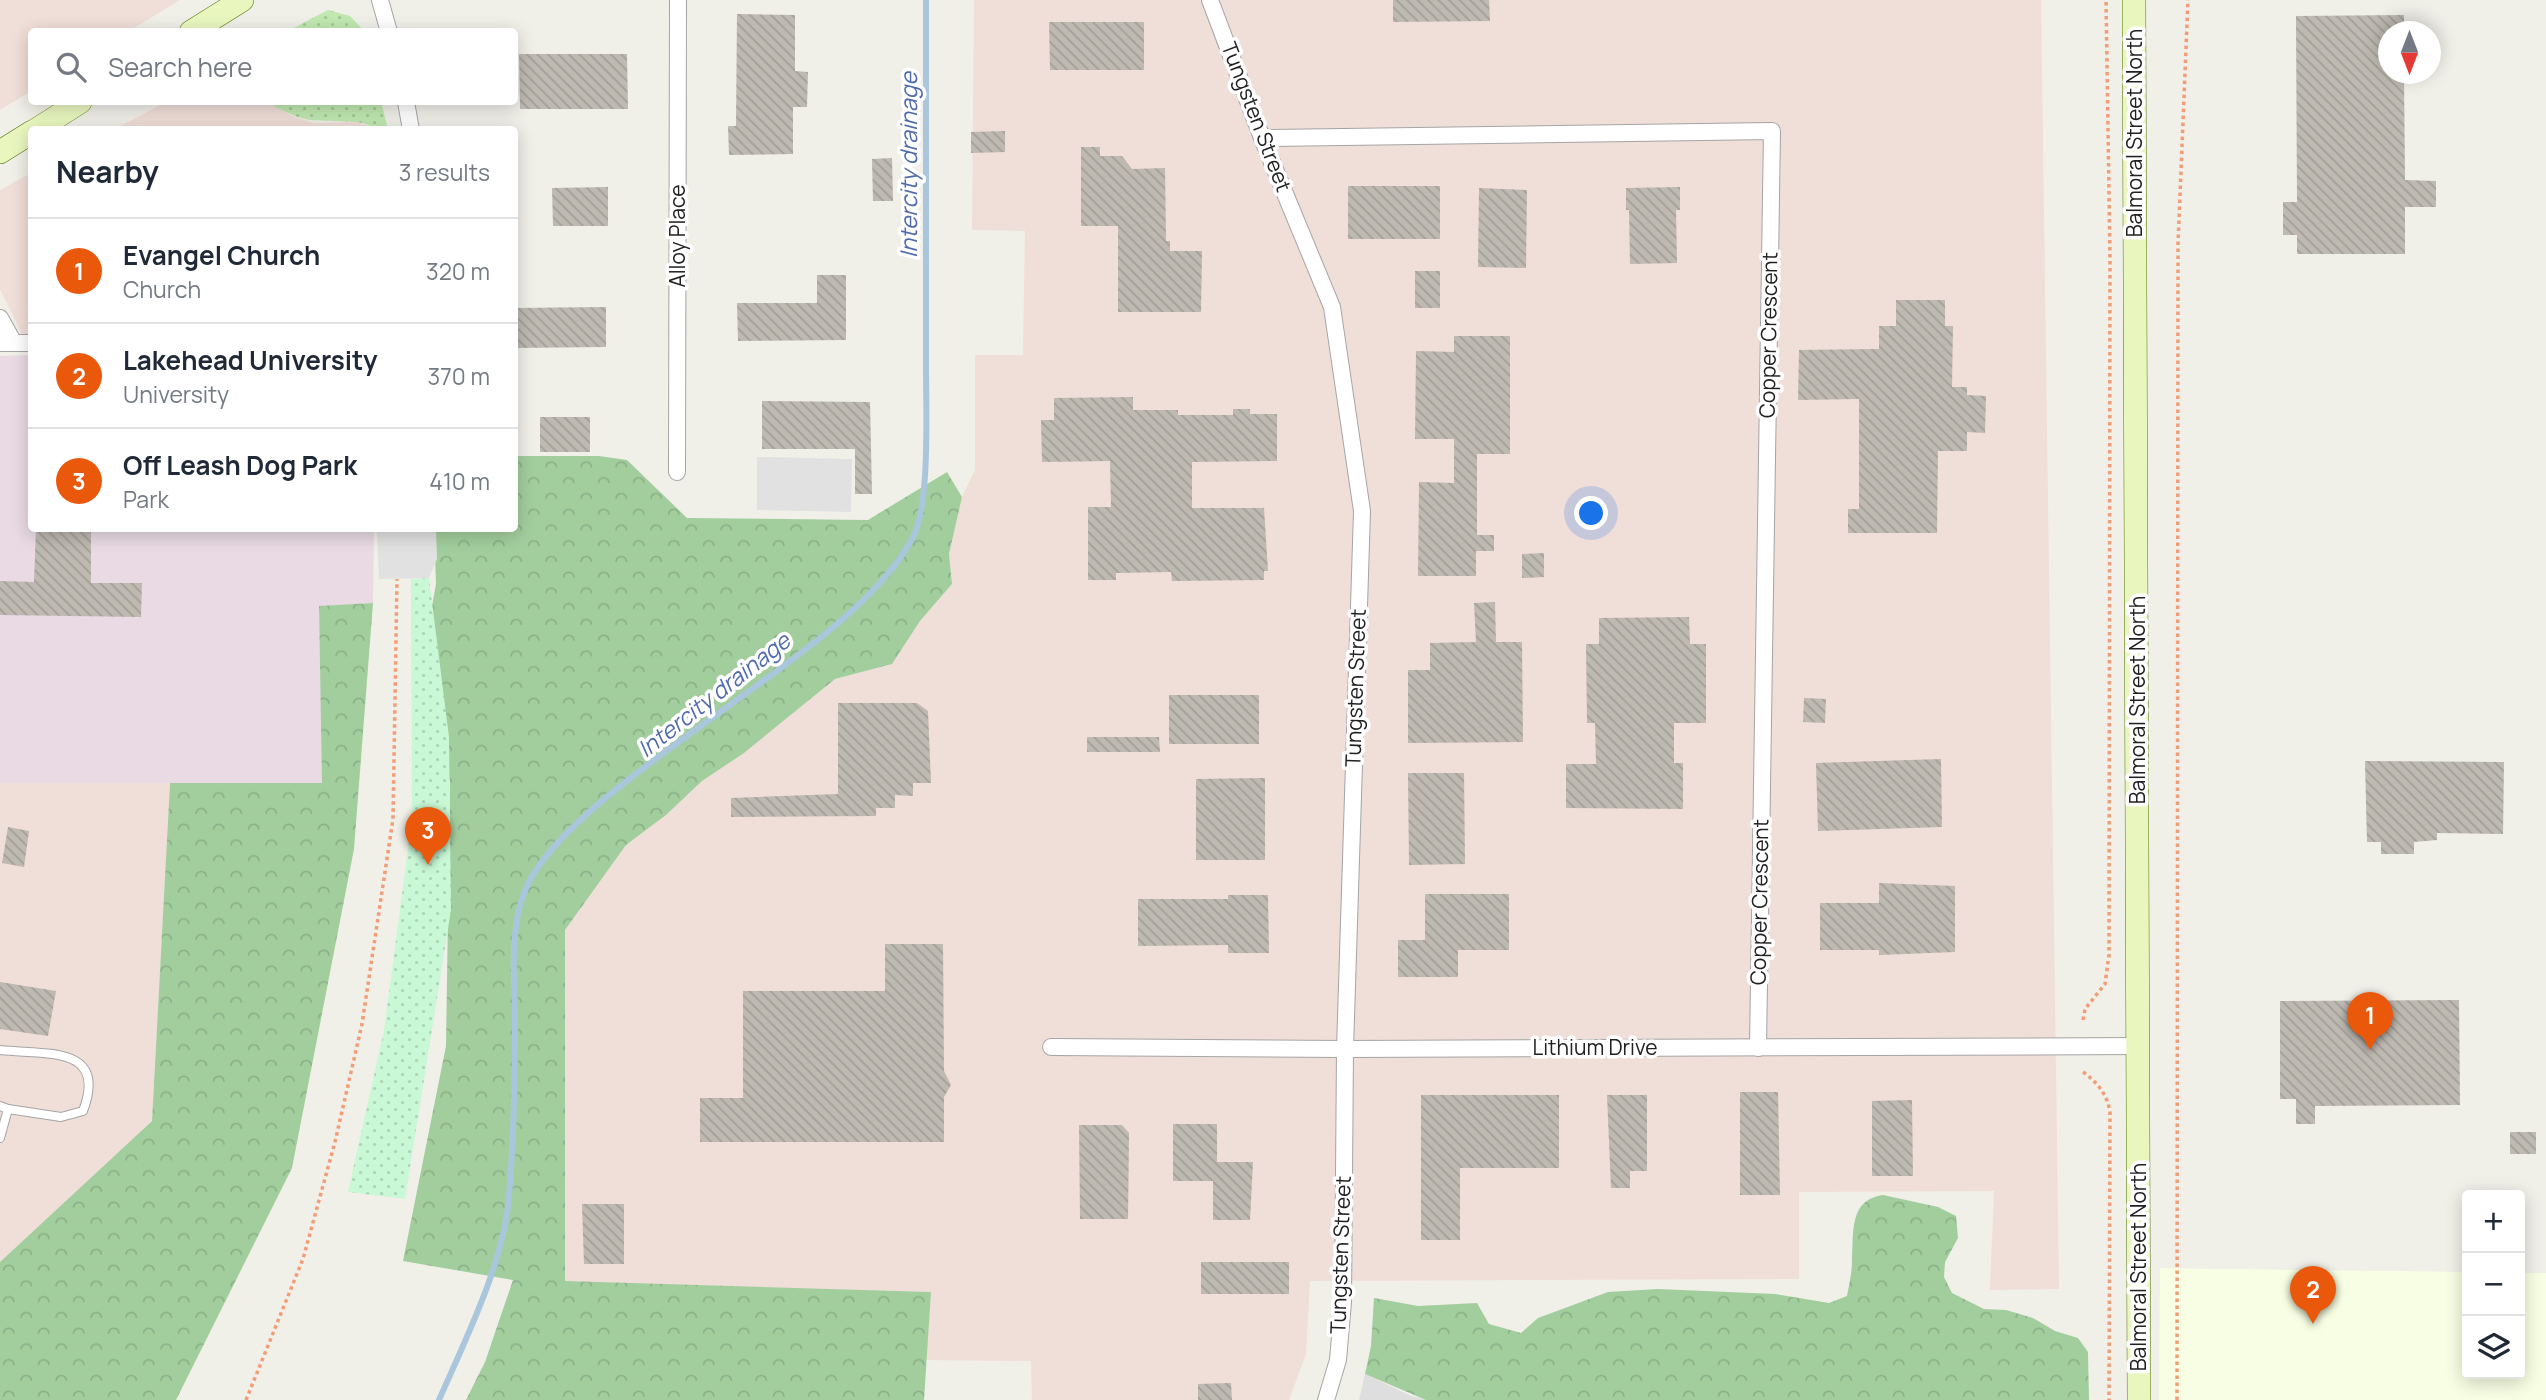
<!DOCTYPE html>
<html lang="en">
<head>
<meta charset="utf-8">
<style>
	:root { --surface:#fff; --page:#f6f6f7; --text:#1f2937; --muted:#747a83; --line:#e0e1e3; --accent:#ea580c }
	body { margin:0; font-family:Manrope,sans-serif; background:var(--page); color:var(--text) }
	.controls { position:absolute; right:21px; bottom:21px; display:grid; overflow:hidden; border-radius:7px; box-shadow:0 4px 18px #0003 }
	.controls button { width:63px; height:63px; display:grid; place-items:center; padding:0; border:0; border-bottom:2px solid var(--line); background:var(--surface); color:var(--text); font:35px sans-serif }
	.compass { position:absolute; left:2378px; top:21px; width:63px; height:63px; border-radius:50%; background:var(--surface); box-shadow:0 4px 18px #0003; rotate:180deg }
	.you { position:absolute; left:1592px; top:514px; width:24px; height:24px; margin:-18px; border:5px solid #fff; border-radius:50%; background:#1a73e8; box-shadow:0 0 0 10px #1a73e833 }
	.badge { display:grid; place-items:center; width:46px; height:46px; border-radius:50%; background:var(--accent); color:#fff; font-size:23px; font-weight:700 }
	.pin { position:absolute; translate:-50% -58px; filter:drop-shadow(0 2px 4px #0008) }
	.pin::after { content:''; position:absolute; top:37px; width:24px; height:21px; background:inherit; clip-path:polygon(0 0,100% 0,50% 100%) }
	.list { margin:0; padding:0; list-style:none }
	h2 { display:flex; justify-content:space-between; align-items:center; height:91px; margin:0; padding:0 28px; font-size:30px }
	h2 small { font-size:23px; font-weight:400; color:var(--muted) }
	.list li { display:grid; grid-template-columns:46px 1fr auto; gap:21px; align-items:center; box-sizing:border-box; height:105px; padding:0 28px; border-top:2px solid var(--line) }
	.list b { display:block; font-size:26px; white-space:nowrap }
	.list p { margin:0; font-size:23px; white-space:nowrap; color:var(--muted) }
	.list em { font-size:23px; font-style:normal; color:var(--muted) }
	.icon { flex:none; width:38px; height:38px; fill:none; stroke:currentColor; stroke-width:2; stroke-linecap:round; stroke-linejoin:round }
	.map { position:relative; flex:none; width:2546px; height:1400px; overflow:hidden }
	.search { position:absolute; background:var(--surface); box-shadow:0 4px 18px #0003; left:28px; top:28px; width:490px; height:77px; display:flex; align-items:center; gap:18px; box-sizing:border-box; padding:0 24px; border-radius:7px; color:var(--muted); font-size:26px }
	.panel { position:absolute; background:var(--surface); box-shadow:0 4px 18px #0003; left:28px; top:126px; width:490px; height:406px; border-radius:7px }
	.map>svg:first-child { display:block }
</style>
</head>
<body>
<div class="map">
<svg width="2546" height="1400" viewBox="0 0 2546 1400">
	<defs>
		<pattern id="grass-dots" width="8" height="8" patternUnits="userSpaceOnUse" patternTransform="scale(1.75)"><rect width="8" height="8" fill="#c0e8b0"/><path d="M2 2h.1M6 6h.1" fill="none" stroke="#a5c797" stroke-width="1.8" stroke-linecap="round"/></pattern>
		<pattern id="forest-crowns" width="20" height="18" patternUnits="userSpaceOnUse" patternTransform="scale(1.75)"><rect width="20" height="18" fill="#a2ce9e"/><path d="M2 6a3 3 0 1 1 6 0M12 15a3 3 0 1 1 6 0" fill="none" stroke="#8bb188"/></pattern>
		<pattern id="park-dots" width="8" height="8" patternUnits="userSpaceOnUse" patternTransform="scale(1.75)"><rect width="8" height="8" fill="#c8f8d5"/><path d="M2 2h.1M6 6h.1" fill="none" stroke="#acd4b7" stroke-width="1.8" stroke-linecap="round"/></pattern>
		<pattern id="building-back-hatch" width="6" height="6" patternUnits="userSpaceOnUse" patternTransform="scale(1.75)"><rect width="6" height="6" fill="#beb9b1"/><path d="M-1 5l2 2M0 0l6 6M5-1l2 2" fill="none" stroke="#a39f98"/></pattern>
	</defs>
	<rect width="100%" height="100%" fill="#f0efe8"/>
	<polygon fill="#dedede" points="1365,1374 1411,1396 1429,1400 1359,1400"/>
	<g fill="#f0ded8">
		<polygon points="0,0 180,0 129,31 32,32 31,91 0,110"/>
		<polygon points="974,0 2041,0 2059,1289 1990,1290 1994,1191 1799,1192 1799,1279 1310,1281 1306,1354 1289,1400 1032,1400 1031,1361 926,1360 931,1292 565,1282 565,930 626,845 666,815 702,781 744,753 835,679 892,664 920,621 952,584 949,554 962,497 975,470 975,355 1023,355 1025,231 972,230"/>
		<polygon points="166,102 267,102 292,116 314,123 358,122 374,129 113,130"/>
		<polygon points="31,173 31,353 0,289 0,190"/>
		<polygon points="0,783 170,783 152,1121 0,1262"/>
	</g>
	<polygon fill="#e9dae3" points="31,355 32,528 374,529 373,603 319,607 323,783 0,783 0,356"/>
	<polygon fill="#f8fee3" points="2160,1268 2467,1272 2467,1374 2520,1374 2520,1273 2546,1273 2546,1400 2159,1400"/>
	<g fill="url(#grass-dots)">
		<polygon points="328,10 350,16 364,31 288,31"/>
		<path d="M 267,102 L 381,102 L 388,129 C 375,130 368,123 356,122 C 311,119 309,126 267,102 Z"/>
	</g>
	<g fill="url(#forest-crowns)">
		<polygon points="515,456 599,456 627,460 687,518 868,520 947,472 962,497 949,554 952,584 920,621 892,664 835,679 744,753 702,781 666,815 626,845 565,930 565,1281 931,1292 924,1400 466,1400 485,1362 513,1280 403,1261 446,1046 450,782 427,633 436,584 434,529 514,528"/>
		<polygon points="373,603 354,849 292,1168 176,1400 0,1400 0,1262 152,1121 170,783 322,783 319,606"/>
		<path d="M 1883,1195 L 1938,1207 L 1956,1216 L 1958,1238 L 1945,1262 L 1944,1277 L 1952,1293 L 1984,1309 L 2006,1310 L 2033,1318 L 2055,1331 L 2078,1338 L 2088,1352 L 2089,1400 L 1426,1400 L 1365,1374 L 1371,1346 L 1374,1298 L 1418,1306 L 1477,1303 L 1489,1324 L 1521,1333 L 1538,1318 L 1608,1292 L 1658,1289 L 1775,1294 L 1829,1303 L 1847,1296 C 1849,1285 1852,1273 1852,1262 C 1854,1234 1848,1200 1883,1195 Z"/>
	</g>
	<polygon fill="url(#park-dots)" points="429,578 449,737 451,910 405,1199 348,1192 384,1031 412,819 411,579"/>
	<g fill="#e1e1e1">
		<polygon points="757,457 852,459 851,512 757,510"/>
		<polygon points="377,529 436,529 437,559 429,578 379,579"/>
	</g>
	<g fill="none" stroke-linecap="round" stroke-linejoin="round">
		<path stroke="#aac6dc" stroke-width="6" d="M 439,1400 C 466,1338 504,1263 509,1196 C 514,1138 515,1079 515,1021 C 515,977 508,927 527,886 C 556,823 676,745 734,702 C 792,660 883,598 914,535 C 930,503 926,406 926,368 C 926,245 926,123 926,0"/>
	</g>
	<g fill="url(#building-back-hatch)">
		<polygon points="1393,0 1489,0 1490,21 1393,22"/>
		<polygon points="737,14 795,15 795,71 808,72 807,107 793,107 793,154 729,155 728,126 736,126"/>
		<polygon points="2404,15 2404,32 2389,32 2389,74 2404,74 2405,180 2436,181 2436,207 2405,207 2405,254 2297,254 2297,235 2283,235 2283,202 2297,202 2296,16"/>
		<polygon points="1049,22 1144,22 1144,70 1050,70"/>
		<polygon points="519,54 627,54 628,109 520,109"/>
		<polygon points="1005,131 1005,152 971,153 971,132"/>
		<polygon points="1081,147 1100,147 1100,156 1122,156 1132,169 1165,168 1166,241 1170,241 1170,251 1202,251 1201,312 1118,312 1118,226 1081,226"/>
		<polygon points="892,158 893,201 873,201 872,159"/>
		<rect x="1348" y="186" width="92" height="53"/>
		<polygon points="608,187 608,226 553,226 552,188"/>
		<polygon points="1680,187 1680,210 1676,210 1677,263 1630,264 1629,210 1626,210 1626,188"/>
		<polygon points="1479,188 1527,190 1526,268 1478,267"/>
		<rect x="1415" y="271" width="25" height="37"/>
		<polygon points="817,275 846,275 846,340 738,341 737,303 817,303"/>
		<polygon points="1896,300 1945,300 1945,326 1953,326 1952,387 1967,387 1967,395 1986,396 1985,433 1967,432 1967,451 1938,451 1937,533 1848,533 1848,509 1859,509 1859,399 1798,400 1799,350 1879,349 1879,326 1896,326"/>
		<polygon points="606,307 606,347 514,348 514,308"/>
		<polygon points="1454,336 1510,336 1510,454 1477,454 1477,535 1494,535 1494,551 1476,551 1476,576 1418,576 1419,482 1454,483 1454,439 1415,439 1416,351 1454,352"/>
		<polygon points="1133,397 1133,410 1178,410 1178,415 1233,415 1233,409 1250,409 1250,414 1277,414 1277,461 1192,462 1192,508 1264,508 1268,571 1264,571 1264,580 1172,581 1171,572 1116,573 1116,580 1088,580 1088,507 1111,507 1110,461 1042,462 1041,420 1054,420 1054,398"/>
		<polygon points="762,401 870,402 872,494 855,494 855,449 762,449"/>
		<rect x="540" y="417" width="50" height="35"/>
		<polygon points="36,528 91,528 91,583 142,583 141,617 0,615 0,581 34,582"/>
		<polygon points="1544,553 1544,577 1522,578 1522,554"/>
		<polygon points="1495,602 1496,642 1522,642 1523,742 1408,743 1408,670 1430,670 1430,643 1476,642 1474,603"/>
		<polygon points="1689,617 1690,644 1706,644 1706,723 1674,723 1674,763 1683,763 1683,809 1566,808 1566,764 1596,764 1595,723 1587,723 1586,644 1599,644 1599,618"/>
		<rect x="1169" y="695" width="90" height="49"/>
		<polygon points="1804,698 1826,699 1825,723 1803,722"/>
		<polygon points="838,703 917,703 928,711 931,783 913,783 913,796 895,795 895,808 876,808 876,816 731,817 731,798 838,794"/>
		<polygon points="1087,737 1159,737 1160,752 1087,752"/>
		<polygon points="1941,759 1942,827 1818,831 1816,763"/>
		<polygon points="2365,761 2504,762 2503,834 2437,833 2437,840 2414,842 2414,854 2381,854 2381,842 2367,842"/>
		<polygon points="1408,773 1464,773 1465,864 1409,865"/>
		<polygon points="1265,778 1265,860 1196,860 1196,779"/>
		<polygon points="8,827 29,831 24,867 2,863"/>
		<polygon points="1879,883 1955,886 1955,952 1879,955 1879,950 1820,950 1820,903 1879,903"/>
		<polygon points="1425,894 1509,894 1509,950 1458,950 1458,977 1398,977 1398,940 1425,940"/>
		<polygon points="1228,895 1268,895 1269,953 1228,953 1228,945 1138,946 1138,899 1228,899"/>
		<polygon points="885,944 943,944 944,1071 951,1085 944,1097 944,1142 700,1142 700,1098 743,1098 743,991 885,991"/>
		<polygon points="0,982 56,991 48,1036 0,1029"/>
		<polygon points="2459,1000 2460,1105 2315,1106 2315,1124 2296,1124 2296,1099 2280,1099 2280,1001"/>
		<polygon points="1740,1092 1778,1092 1780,1195 1740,1195"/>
		<polygon points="1421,1095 1559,1095 1559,1168 1460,1168 1460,1240 1421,1240"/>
		<polygon points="1607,1095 1647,1095 1647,1171 1630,1171 1630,1188 1611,1188"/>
		<polygon points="1912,1100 1913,1176 1872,1176 1872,1101"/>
		<polygon points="1173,1124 1217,1124 1217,1162 1253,1162 1250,1220 1213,1220 1213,1181 1173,1181"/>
		<polygon points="1079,1125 1122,1125 1129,1133 1128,1219 1080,1219"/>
		<rect x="2510" y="1132" width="26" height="22"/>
		<polygon points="582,1204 624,1204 624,1264 584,1264"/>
		<rect x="1201" y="1262" width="88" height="32"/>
		<polygon points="1231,1383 1232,1400 1198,1400 1198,1384"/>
	</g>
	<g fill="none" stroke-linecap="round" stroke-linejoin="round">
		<defs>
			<g id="lane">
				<path d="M 0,1050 C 46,1055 108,1045 83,1111 L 61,1117 L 8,1109"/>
				<polyline points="0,1106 8,1109 0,1138"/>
			</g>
			<g id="street">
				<polyline points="380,0 389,32"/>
				<polyline points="1210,0 1262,138 1332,307 1362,511 1345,1049 1343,1302 1338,1360 1326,1400"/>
				<polyline points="406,102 411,130"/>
				<polyline points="1262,138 1772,131 1758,1048"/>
				<polyline points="0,318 14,343"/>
				<polyline points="0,343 32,343"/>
				<polyline points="677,472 678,0"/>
				<polyline points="1051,1047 1345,1049 2140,1046"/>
			</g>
			<g id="secondary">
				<polyline points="2134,0 2139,1400"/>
				<polyline points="191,32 242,0"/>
				<polyline points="36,130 80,102"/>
				<polyline points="0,152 32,132"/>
			</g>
		</defs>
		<use href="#lane" stroke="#a5a5a5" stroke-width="10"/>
		<use href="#street" stroke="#a5a5a5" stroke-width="18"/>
		<use href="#secondary" stroke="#53750a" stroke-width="24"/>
		<g stroke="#f49c75" stroke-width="3.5" stroke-dasharray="3.5 3.5" stroke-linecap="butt">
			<polyline points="2083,1020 2085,1009 2105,984 2109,955 2110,257 2106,0"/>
			<path d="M 2083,1072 C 2097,1082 2108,1095 2110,1113 L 2109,1400"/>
			<polyline points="246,1400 303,1259 335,1142 362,1024 393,819 397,579"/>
			<polyline points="2177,1400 2178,244 2188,0"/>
		</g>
		<use href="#lane" stroke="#fff" stroke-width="8"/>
		<use href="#street" stroke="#fff" stroke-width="16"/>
		<use href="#secondary" stroke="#e9f7bf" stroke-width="23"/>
	</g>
	<g text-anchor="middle" stroke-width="7" stroke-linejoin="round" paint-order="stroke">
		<g font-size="21" fill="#212121" stroke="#fff">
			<text transform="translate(1256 117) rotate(69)" y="7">Tungsten Street</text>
			<text transform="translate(2135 133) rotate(-90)" y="7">Balmoral Street North</text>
			<text transform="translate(678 236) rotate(-90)" y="7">Alloy Place</text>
			<text transform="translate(1769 335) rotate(-89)" y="7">Copper Crescent</text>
			<text transform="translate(1356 688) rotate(-88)" y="7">Tungsten Street</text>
			<text transform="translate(2138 700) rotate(-90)" y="7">Balmoral Street North</text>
			<text transform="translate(1760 902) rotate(-89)" y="7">Copper Crescent</text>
			<text x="1595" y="1055">Lithium Drive</text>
			<text transform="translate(1341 1255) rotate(-88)" y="7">Tungsten Street</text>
			<text transform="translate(2139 1267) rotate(-90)" y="7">Balmoral Street North</text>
		</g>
		<g font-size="23" font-style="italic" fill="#506bad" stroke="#fff">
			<text transform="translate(909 165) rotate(-90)" y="8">Intercity drainage</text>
			<text transform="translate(714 695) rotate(-38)" y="8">Intercity drainage</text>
		</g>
	</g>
</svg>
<div class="controls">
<button>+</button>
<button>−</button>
<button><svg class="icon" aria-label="layers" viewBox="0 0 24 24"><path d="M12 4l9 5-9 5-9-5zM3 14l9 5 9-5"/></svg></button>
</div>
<svg class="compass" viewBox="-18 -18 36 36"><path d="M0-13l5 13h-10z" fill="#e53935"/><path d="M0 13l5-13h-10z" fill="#747a83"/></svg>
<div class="you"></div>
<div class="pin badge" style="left:2370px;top:1050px">1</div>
<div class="pin badge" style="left:2313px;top:1324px">2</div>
<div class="pin badge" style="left:428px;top:865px">3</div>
<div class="search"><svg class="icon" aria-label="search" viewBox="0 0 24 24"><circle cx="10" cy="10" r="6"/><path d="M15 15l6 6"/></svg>Search here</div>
<section class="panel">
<h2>Nearby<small>3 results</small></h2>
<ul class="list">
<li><span class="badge">1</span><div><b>Evangel Church</b><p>Church</p></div><em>320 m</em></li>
<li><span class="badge">2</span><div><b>Lakehead University</b><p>University</p></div><em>370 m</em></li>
<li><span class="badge">3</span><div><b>Off Leash Dog Park</b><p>Park</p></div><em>410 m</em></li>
</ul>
</section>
</div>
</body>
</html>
